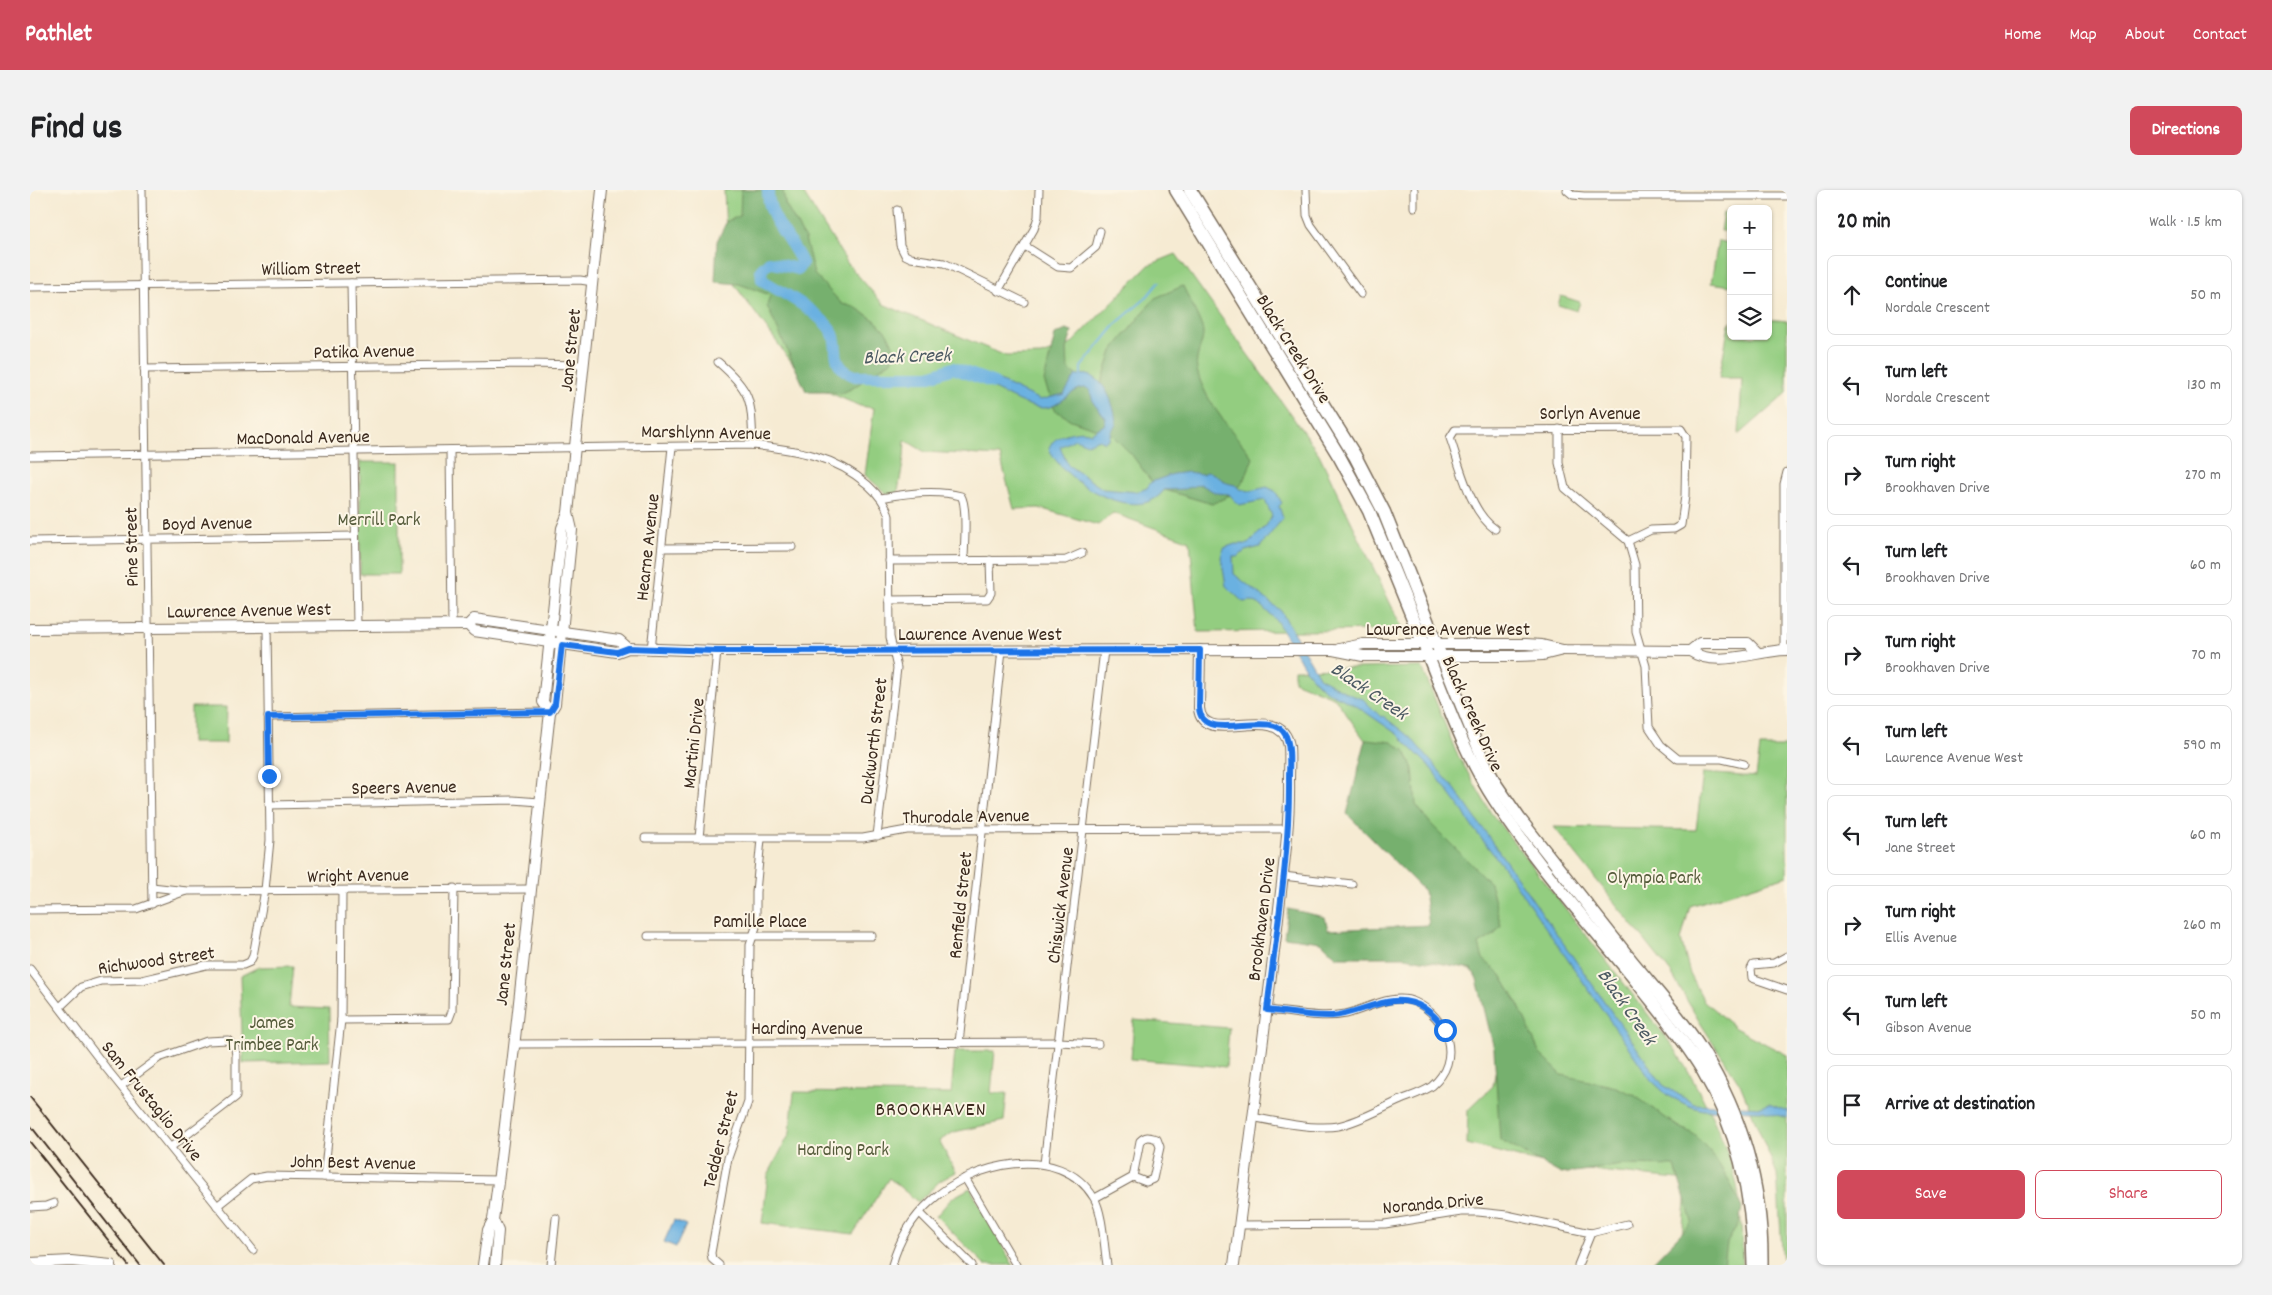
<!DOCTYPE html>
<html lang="en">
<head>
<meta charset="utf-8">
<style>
	:root { --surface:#fff; --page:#f2f2f2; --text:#202124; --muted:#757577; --line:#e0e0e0; --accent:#d1495b }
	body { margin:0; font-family:Dekko,sans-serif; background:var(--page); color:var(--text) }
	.controls { position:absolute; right:15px; top:15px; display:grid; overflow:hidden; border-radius:8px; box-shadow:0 1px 4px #0004 }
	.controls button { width:45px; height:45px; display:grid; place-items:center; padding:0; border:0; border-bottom:1px solid var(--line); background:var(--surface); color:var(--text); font:25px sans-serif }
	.stop { position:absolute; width:15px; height:15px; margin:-11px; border:4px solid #1a73e8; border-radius:50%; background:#fff }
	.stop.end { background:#1a73e8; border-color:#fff; box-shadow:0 1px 5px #0008 }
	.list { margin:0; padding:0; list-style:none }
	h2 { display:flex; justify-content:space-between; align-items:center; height:65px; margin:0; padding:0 20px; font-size:21px }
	h2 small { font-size:16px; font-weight:400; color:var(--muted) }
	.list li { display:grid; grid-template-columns:32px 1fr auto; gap:15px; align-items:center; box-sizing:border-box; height:80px; margin:0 10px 10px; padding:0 10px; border:1px solid var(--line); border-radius:8px }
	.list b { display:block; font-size:19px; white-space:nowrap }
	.list p { margin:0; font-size:16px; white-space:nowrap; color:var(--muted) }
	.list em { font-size:16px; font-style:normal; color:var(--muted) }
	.actions { display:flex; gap:10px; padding:15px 20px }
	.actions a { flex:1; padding:11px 0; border:1px solid var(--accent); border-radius:8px; text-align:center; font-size:18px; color:var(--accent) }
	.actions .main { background:var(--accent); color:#fff }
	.icon { flex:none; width:28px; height:28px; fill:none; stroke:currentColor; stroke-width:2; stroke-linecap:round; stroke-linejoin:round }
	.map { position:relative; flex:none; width:1757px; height:1075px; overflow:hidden; border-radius:8px }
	header { display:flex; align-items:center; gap:30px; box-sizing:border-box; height:70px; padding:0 25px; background:var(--accent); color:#fff }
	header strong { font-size:24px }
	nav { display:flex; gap:28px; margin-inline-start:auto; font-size:18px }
	.intro { display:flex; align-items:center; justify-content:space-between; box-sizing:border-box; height:120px; padding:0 30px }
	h1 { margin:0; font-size:35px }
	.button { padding:12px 22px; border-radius:8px; background:var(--accent); color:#fff; font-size:18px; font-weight:700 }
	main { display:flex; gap:30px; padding:0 30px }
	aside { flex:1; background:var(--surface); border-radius:8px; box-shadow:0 1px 4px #0004 }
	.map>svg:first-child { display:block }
</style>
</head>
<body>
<header>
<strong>Pathlet</strong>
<nav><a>Home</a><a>Map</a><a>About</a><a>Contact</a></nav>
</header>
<div class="intro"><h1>Find us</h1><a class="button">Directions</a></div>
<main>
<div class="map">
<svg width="1757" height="1075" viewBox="0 0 1757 1075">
	<rect width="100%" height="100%" fill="#fcf5e5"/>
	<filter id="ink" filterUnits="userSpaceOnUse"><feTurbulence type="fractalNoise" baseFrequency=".02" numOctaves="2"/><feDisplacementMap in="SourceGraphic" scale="10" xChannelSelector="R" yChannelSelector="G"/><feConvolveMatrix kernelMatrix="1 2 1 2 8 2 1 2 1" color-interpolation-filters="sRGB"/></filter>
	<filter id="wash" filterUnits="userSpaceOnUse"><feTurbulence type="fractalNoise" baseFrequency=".0096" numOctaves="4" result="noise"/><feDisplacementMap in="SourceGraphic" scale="20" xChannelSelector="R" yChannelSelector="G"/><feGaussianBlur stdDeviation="1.12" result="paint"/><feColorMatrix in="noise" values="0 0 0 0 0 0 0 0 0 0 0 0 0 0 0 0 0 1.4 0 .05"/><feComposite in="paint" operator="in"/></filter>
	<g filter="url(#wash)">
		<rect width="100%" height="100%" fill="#f6ebd3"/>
		<g fill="#93cd80" stroke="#677c4f">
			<polygon points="694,0 774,0 774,4 818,74 853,114 976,166 1011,165 1040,155 1119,75 1146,64 1289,264 1373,440 1168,442 1160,351 1083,323 1068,335 1009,318 984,319 970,266 895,262 875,250 874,268 866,312 835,285 844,218 830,216 777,193 698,86"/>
			<polygon points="1693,23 1701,23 1701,41 1690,41"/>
			<polygon points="1688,51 1701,53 1701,96 1681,93"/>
			<polygon points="1531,106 1550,112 1547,121 1528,115"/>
			<polygon points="1738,129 1757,131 1757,203 1709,245 1712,188 1689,188 1699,134 1701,131 1701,146 1738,146"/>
			<rect x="330" y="272" width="39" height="112"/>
			<path d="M 1392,477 L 1426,562 L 1461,623 L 1645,859 C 1669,900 1693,942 1705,987 C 1712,1011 1711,1049 1713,1075 L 1650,1075 L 1656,998 L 1648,989 L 1528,977 L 1437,954 L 1438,920 L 1463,896 L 1470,854 L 1450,783 L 1419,772 L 1364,744 L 1418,730 L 1405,649 L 1305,508 L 1264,491 L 1264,479 Z"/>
			<polygon points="161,517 197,517 196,553 161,553"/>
			<polygon points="1730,557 1757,557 1757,686 1660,716 1651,750 1660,784 1674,811 1705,838 1757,865 1757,1075 1753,1075 1747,984 1710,894 1669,831 1641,783 1524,637 1666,640 1673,583 1726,587"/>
			<polygon points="263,776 259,817 299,819 300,871 213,873 210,786 229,777"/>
			<polygon points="1104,830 1199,838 1196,877 1101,869"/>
			<polygon points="925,861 965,861 961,903 977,903 974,931 924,942 909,951 926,982 910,991 888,1012 859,988 823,1044 732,1033 738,985 760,943 764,902 921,904"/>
			<polygon points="940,998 983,1075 955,1075 906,1026 922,1008"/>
		</g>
		<g fill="#76b06e" stroke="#586d46">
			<polygon points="711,0 753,0 755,14 775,49 784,84 812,114 825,117 846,131 857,143 865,160 861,171 823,198 810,204 799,201 776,201 737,116 740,105 709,94 685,92 687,51 697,31 710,26"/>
			<path d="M 1153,96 C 1157,106 1173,135 1173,142 C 1174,154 1164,166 1167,180 C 1175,213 1203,241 1223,268 C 1211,297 1212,301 1182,314 L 1135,300 L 1121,291 L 1102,265 L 1081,244 L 1041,230 L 1025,220 L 1014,191 L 1025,145 L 1036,140 L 1042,142 L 1037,159 L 1038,179 L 1053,190 L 1071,195 L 1082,161 L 1125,108 Z"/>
			<polygon points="1336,549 1362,552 1375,561 1383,579 1386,615 1401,634 1460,693 1471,736 1464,745 1449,754 1453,769 1471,785 1488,814 1510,864 1532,885 1586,897 1604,905 1644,934 1665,945 1683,965 1700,992 1712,1018 1709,1032 1697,1053 1694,1075 1620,1075 1662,1032 1645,976 1592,975 1531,984 1470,950 1464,859 1447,789 1442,779 1375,767 1307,767 1291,752 1254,747 1258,719 1295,727 1298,740 1399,735 1394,701 1317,624"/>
		</g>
		<g fill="#6ab1e1" stroke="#526e80">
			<path d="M 950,184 L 959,186 L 1010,210 L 1034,204 L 1046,185 C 1049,185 1055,184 1058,185 C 1076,189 1086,219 1086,235 L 1081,241 L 1079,249 L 1074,252 L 1069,249 L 1057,254 L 1045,249 L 1030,257 L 1038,275 L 1073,299 L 1107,302 L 1117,298 L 1121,292 L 1143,284 L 1158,282 L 1172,284 L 1176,282 L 1182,283 L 1197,293 L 1205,295 L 1210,299 L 1220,301 L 1237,297 L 1245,301 L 1252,313 L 1249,316 L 1253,328 L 1230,357 L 1215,361 L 1208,367 L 1203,367 L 1204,384 L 1251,421 L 1290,488 L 1321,505 L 1333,509 L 1351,527 L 1353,526 L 1381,548 L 1425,599 L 1633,895 L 1664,914 L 1731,917 L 1739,914 L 1757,921 L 1757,928 L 1733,921 L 1673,920 L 1659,916 L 1637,905 L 1621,890 L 1475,679 L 1440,634 L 1434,623 L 1400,577 L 1367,544 L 1325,515 L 1298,502 L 1288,494 L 1276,480 L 1246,430 L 1229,414 L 1222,411 L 1213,412 L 1196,396 L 1191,367 L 1194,358 L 1205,354 L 1218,354 L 1236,336 L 1242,326 L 1235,310 L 1209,315 L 1199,304 L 1186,303 L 1170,294 L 1155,299 L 1134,300 C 1108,337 1031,291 1019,258 C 1023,245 1049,238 1061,243 L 1074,235 L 1076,228 L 1064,214 L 1059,199 C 1045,193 1031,218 1014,218 C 994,218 967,198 947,192 Z"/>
			<polygon points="644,1030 656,1035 646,1057 634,1052"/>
		</g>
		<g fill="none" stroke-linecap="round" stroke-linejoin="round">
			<polyline stroke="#6ab1e1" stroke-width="2" points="1051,185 1051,177 1088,132 1115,109 1129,92"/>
			<path stroke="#6ab1e1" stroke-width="12" d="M 738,0 C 737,29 762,49 772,73 L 768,79 L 739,72 L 731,80 L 732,90 C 754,104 779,116 797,135 C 815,153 794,174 825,186 L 900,186 L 923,178 L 964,193"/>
		</g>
	</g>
	<g filter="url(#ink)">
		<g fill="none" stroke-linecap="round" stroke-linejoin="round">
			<defs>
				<g id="street">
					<polyline points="112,0 122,714"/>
					<polyline points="1276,0 1277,25 1281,35 1331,104"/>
					<polyline points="1384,0 1384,17"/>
					<polyline points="1537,0 1543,5 1554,6 1757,6"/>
					<polyline points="867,20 870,55 875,65 881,68 914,73 994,112"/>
					<polyline points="995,56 1028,77 1041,78 1066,57 1070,41"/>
					<polyline points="321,93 327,435"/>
					<polyline points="0,97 550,90 563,92"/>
					<polyline points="968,101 1004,39 1008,27 1009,0"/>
					<path d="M 688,172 C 723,202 721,211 723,255"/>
					<polyline points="114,179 497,174 554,175"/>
					<polyline points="1529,239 1529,273 1535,298 1598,351 1605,375 1606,442 1616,476 1619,537 1631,555 1648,569 1692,569 1714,574"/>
					<polyline points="420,260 422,435"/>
					<path d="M 0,266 L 723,255 C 766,260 804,265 838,295 C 848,304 856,313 859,326 L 860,447 L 867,478 L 847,646"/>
					<path d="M 851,308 C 876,303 905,299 931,306 C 938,316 934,357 934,371"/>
					<path d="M 1465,339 C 1440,322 1430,276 1420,248 L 1425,240 L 1651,239 L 1656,247 L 1655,306 L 1651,335 L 1644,339 L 1621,340 L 1598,351"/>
					<polyline points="0,351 325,346"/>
					<polyline points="633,358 762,357"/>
					<polyline points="859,371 1036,370 1052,363"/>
					<polyline points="859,410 957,409 961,403 960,370"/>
					<polyline points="621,460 642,257"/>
					<polyline points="1754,460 1754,294 1757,282"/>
					<polyline points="238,527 520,522"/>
					<polyline points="239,615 483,610 510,612"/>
					<polyline points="615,648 833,648 877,640 897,640 1258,639"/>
					<polyline points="669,648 687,461"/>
					<polyline points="1253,686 1322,694"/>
					<polyline points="122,697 157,701 500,699"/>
					<polyline points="0,720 106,719 156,701"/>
					<polyline points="618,746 842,746"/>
					<polyline points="1757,766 1744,773 1723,775 1721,779 1722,788 1757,800"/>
					<polyline points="0,779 76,878 223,1060"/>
					<polyline points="30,817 51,797 71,791 112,790 176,775 213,775 220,772 223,766 235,700 240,650 237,437"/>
					<polyline points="311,830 419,829 422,821 424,698"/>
					<polyline points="929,853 972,460"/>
					<polyline points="485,854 1029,852 1068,854"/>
					<polyline points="91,896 129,868 177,851 198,850 205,858 206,866 206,907 141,957"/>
					<path d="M 1222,927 C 1246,932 1285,940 1308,936 C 1331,931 1350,919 1371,910 C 1381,906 1394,902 1402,896 C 1433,870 1418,827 1385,812 C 1363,802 1337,819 1316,824 C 1290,829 1262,822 1237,820"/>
					<polyline points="1014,974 1074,460"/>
					<polyline points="294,987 311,830 312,701"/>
					<polyline points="935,988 986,1075"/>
					<path d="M 1065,1008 L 1103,987 L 1110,951 C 1116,945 1120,947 1127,949 L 1130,957 L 1123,989 L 1116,992 L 1103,987"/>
					<polyline points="187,1016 221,989 237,986 468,990"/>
					<polyline points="0,1017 16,1016 24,1013"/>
					<polyline points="890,1023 942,1075"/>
					<polyline points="1209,1035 1355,1034 1431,1022 1448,1022 1477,1025 1561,1043 1597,1034"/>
					<polyline points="521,1075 526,1028"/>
					<polyline points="689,1075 682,1069 681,1063 698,968 718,912 720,755 726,737 726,702 731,649"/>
					<path d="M 862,1075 C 869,1050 882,1028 901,1011 C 941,973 1030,951 1064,1008 C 1073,1023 1074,1056 1077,1075"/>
					<polyline points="1548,1075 1561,1043"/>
				</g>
				<g id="secondary">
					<polyline points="438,435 444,441 587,462 598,458 687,461 1284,460 1303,460 1333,466 1485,466 1513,465 1533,460"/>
					<polyline points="0,439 438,435 444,429 589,450 598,458"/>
					<path d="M 1309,459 L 1333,454 L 1496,454 L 1512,455 L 1533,460 L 1660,461 C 1687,479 1727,460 1757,460"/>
					<path d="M 1170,460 L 1169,518 C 1172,560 1251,508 1259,556 C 1260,567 1259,579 1259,590 C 1260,640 1252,688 1247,737 C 1233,850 1219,962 1204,1075"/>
					<polyline points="1660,461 1670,453 1718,453 1727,462"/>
					<polyline points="520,522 513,512 532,338 538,323"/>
					<polyline points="463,1030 468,1041 465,1075"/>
					<polyline points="0,1073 41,1071 81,1075"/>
					<path d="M 453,1075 L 458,1040 L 463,1030 C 486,861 501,691 520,522 L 525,514 L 542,340 L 538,323 L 572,0"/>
				</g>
				<g id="primary">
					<path d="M 1393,453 C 1415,507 1433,562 1465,611 C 1507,676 1561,735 1609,795 C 1631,823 1654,850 1672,880 C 1707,939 1723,1007 1723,1075"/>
					<path d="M 1406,453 L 1452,567 L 1466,594 L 1490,629 C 1526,675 1562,720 1598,766 C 1623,797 1652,828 1673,862 C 1713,927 1733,999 1732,1075"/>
				</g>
				<g id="highway">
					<polyline points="1146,0 1309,266 1339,321 1393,453"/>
					<polyline points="1160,0 1325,266 1354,322 1406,453"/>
				</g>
			</defs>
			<use href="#street" stroke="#7c6e5d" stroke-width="9"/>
			<use href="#secondary" stroke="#7c6e5d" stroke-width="12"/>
			<use href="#primary" stroke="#7c6e5d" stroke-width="14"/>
			<use href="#highway" stroke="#7c6e5d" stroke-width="15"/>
			<use href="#street" stroke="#fff" stroke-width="7"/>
			<use href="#secondary" stroke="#fff" stroke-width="10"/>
			<use href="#primary" stroke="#fff" stroke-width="11"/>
			<use href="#highway" stroke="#fff" stroke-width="12"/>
			<g stroke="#3b2a1e" stroke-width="2">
				<polyline points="0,907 134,1075"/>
				<polyline points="0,935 110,1075"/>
				<polyline points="0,952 98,1075"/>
			</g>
		</g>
	</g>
	<g fill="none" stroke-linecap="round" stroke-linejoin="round" filter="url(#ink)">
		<path stroke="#1a73e8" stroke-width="6" d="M 239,586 L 238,527 L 520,522 L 525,514 L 532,455 L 587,462 L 598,458 L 687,461 L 1170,460 L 1169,518 C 1172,557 1244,516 1256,546 C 1261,559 1259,575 1259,588 C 1260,665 1246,743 1237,820 C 1258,822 1281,827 1302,826 C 1334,823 1363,799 1394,818 C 1403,824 1410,831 1415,840"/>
	</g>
	<g text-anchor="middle" stroke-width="4" stroke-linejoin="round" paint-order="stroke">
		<g font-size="19" fill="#3b2a1e" stroke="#fcf5e5">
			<text transform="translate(281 77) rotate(-1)" y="7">William Street</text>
			<text transform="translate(1265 158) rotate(58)" y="7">Black Creek Drive</text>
			<text transform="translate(334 160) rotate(-1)" y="7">Patika Avenue</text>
			<text transform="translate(539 160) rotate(-84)" y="7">Jane Street</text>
			<text x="1560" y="229">Sorlyn Avenue</text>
			<text transform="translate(676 241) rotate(1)" y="7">Marshlynn Avenue</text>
			<text transform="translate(273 246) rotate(-1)" y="7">MacDonald Avenue</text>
			<text transform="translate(177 332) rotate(-1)" y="7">Boyd Avenue</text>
			<text transform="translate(100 357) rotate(-91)" y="7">Pine Street</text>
			<text transform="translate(616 357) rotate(-84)" y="7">Hearne Avenue</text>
			<text transform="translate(219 419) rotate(-1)" y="7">Lawrence Avenue West</text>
			<text x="1418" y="445">Lawrence Avenue West</text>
			<text x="950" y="450">Lawrence Avenue West</text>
			<text transform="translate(1444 523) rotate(66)" y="7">Black Creek Drive</text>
			<text transform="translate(842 551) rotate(-83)" y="7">Duckworth Street</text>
			<text transform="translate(662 553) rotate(-84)" y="7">Martini Drive</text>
			<text transform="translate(374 596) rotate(-1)" y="7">Speers Avenue</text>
			<text transform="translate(936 625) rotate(-1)" y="7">Thurodale Avenue</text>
			<text transform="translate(328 684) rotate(-1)" y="7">Wright Avenue</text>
			<text transform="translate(929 715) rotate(-84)" y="7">Renfield Street</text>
			<text transform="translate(1029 715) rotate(-83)" y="7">Chiswick Avenue</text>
			<text transform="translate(1230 729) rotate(-83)" y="7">Brookhaven Drive</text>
			<text x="730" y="737">Pamille Place</text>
			<text transform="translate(126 769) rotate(-8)" y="7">Richwood Street</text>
			<text transform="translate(474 774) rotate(-84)" y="7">Jane Street</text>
			<text x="777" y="844">Harding Avenue</text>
			<text transform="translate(123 910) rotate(51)" y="7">Sam Frustaglio Drive</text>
			<text transform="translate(689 949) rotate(-76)" y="7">Tedder Street</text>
			<text transform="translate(323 971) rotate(1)" y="7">John Best Avenue</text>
			<text transform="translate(1403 1012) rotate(-5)" y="7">Noranda Drive</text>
		</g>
		<g font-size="19" fill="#555b3b" stroke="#fcf5e5">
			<text x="349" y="335">Merrill Park</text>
			<text x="1624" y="693">Olympia Park</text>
			<text x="242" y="838">James<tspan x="242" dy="22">Trimbee Park</tspan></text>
			<text x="813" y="965">Harding Park</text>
		</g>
		<g font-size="20" font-style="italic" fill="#4b5962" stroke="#fcf5e5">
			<text transform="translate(877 165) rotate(-2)" y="7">Black Creek</text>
			<text transform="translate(1340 500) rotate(34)" y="7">Black Creek</text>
			<text transform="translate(1598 816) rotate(55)" y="7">Black Creek</text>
		</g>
		<g font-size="20" letter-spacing="1" fill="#3b2a1e" stroke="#fcf5e5">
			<text x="901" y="925">BROOKHAVEN</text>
		</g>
	</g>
</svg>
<div class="controls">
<button>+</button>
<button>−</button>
<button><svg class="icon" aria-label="layers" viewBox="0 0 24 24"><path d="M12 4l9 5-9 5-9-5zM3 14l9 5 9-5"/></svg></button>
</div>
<div class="stop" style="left:1415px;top:840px"></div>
<div class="stop end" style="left:239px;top:586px"></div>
</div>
<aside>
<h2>20 min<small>Walk · 1.5 km</small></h2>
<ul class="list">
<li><svg class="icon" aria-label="ahead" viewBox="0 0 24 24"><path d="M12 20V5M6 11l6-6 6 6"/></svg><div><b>Continue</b><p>Nordale Crescent</p></div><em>50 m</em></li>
<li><svg class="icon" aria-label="left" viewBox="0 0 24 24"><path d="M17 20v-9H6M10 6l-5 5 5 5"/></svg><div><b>Turn left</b><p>Nordale Crescent</p></div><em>130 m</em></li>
<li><svg class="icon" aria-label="right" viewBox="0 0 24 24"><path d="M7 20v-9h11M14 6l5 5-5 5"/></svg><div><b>Turn right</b><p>Brookhaven Drive</p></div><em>270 m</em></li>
<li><svg class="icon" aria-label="left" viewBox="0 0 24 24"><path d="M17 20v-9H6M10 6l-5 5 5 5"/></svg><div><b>Turn left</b><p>Brookhaven Drive</p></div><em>60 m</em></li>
<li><svg class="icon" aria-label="right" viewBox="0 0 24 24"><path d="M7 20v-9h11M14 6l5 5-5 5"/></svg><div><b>Turn right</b><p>Brookhaven Drive</p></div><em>70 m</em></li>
<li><svg class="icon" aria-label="left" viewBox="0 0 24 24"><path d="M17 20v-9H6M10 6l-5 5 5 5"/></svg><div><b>Turn left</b><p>Lawrence Avenue West</p></div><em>590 m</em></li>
<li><svg class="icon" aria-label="left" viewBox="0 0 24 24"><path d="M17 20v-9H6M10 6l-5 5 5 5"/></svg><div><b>Turn left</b><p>Jane Street</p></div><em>60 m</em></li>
<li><svg class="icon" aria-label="right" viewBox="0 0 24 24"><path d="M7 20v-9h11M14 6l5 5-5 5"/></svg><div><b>Turn right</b><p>Ellis Avenue</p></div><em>260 m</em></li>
<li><svg class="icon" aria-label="left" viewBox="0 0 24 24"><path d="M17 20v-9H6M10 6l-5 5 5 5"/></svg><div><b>Turn left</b><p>Gibson Avenue</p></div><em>50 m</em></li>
<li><svg class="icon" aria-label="arrive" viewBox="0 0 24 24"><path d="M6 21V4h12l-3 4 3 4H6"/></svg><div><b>Arrive at destination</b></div></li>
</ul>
<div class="actions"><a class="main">Save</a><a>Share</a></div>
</aside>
</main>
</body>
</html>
